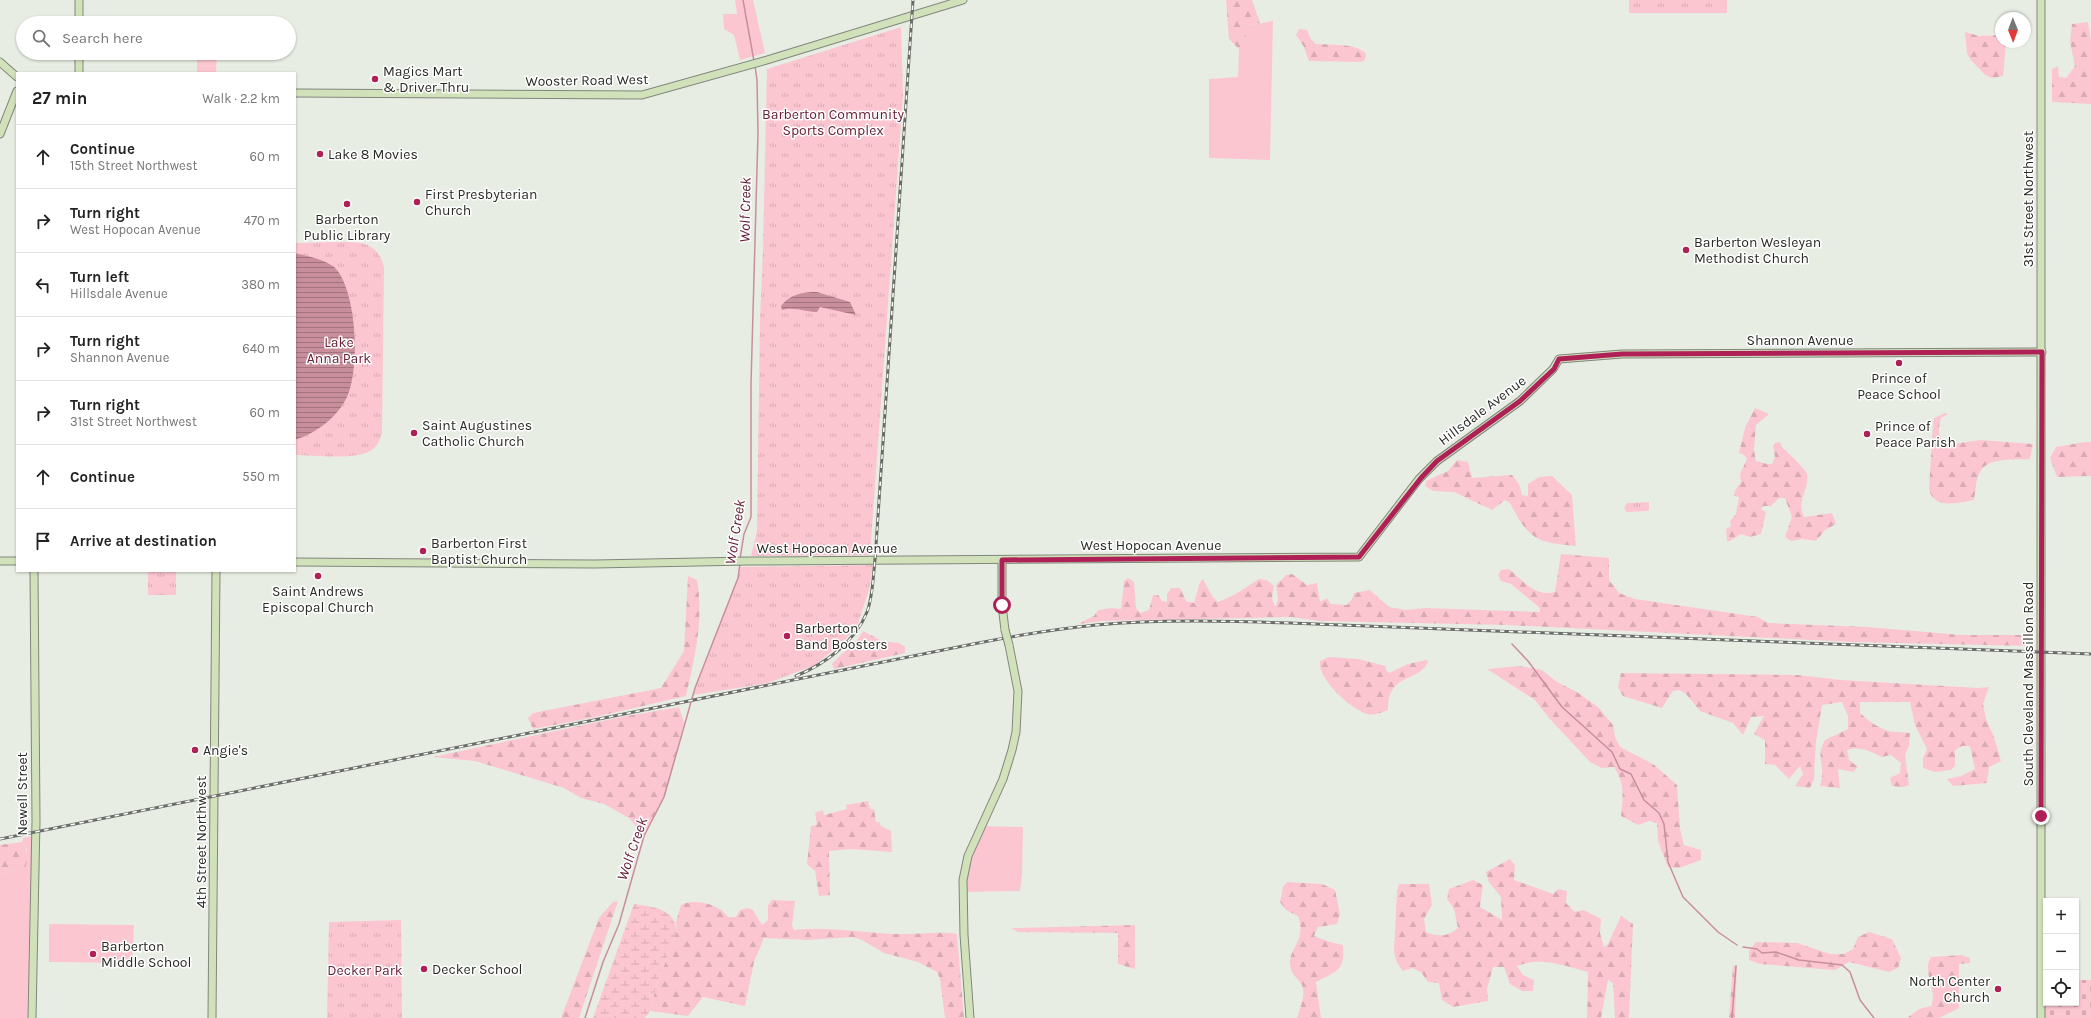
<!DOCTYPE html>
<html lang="en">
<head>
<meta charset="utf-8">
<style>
	:root { --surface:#fff; --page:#f6f6f6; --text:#222; --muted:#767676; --line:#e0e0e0 }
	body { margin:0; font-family:Karla,sans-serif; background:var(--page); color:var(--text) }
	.controls { position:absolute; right:12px; bottom:12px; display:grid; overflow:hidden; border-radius:0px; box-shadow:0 1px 3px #0004 }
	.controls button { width:36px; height:36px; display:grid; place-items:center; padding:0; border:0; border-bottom:1px solid var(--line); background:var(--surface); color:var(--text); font:20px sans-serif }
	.compass { position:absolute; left:1995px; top:12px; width:36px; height:36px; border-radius:50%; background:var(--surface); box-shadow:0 1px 3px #0004; rotate:179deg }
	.stop { position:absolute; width:12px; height:12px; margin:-9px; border:3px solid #af2057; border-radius:50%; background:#fff }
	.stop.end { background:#af2057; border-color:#fff; box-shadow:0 1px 4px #0008 }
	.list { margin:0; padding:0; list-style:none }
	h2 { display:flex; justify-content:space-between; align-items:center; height:52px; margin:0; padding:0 16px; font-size:17px }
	h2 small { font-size:13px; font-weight:400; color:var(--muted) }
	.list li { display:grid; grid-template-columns:26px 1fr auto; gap:12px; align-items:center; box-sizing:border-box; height:64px; padding:0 16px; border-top:1px solid var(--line) }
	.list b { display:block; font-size:15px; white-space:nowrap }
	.list p { margin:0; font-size:13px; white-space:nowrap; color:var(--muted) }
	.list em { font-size:13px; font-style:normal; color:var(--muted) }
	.icon { flex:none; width:22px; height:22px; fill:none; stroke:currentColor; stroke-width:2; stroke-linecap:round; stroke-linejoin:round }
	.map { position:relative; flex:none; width:2091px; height:1018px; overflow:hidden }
	.search { position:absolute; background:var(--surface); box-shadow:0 1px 3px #0004; left:16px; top:16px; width:280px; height:44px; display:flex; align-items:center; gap:10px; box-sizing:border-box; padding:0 14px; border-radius:22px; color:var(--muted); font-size:15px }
	.panel { position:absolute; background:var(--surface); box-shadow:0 1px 3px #0004; left:16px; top:72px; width:280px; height:500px; border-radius:0px }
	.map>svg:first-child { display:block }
</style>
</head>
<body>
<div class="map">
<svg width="2091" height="1018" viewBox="0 0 2091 1018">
	<defs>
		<pattern id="forest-firs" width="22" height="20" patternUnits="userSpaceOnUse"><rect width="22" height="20" fill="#fcc6d1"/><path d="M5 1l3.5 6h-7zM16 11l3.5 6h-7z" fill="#d8aab3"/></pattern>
		<pattern id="wetland-marsh" width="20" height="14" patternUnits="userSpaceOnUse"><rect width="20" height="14" fill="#fcc6d1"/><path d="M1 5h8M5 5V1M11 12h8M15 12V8" fill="none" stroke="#d8aab3"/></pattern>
		<pattern id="cemetery-stones" width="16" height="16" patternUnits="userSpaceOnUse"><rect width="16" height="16" fill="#fcc6d1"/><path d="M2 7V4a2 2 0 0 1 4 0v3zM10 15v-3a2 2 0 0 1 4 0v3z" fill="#d8aab3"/></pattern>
		<pattern id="park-tufts" width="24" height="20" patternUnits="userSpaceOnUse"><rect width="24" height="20" fill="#fcc6d1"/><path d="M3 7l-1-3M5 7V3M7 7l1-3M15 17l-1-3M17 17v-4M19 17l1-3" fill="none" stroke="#d8aab3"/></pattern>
		<pattern id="water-rules" width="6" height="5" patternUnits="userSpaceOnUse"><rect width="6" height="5" fill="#c88e9b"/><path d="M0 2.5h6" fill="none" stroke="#a2747e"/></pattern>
	</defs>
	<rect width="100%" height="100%" fill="#e8ede3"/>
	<g fill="#fcc6d1">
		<polygon points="735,0 753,0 765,53 740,60 734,35 724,29 723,14 737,14"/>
		<polygon points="1273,21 1270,160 1209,158 1209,79 1238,77 1239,49 1246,40 1246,26"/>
		<polygon points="197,53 217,53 216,73 197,73"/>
		<polygon points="982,826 1023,827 1022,875 1020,891 964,892 967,867"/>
		<polygon points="32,836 30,1018 0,1018 0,873 2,875 25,867 27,850 22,842 23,838"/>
		<polygon points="49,924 134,925 132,963 49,962"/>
	</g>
	<g fill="url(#forest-firs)">
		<polygon points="1226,0 1252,0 1260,23 1246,26 1246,40 1239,49 1229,39"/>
		<polygon points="2088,22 2091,41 2091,104 2052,102 2052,69 2058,66 2059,77 2066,78 2075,66 2070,42 2072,24"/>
		<path d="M 1299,29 L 1307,30 L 1311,39 L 1316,44 C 1329,45 1358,43 1366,54 L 1365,60 L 1361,62 L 1309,61 L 1304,47 L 1296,35 Z"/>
		<polygon points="1965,32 1979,36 2001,35 2001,42 2006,42 2003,76 1992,78 1985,75 1970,59 1967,53"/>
		<path d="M 1755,408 L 1769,414 L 1756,425 L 1754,450 L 1756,461 L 1767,464 L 1772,464 L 1775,457 L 1773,446 L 1775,443 L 1780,442 L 1782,447 C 1787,452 1805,468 1807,474 C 1810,488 1796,500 1804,517 L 1832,513 L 1836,524 L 1825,530 L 1816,541 L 1802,539 L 1791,541 L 1785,537 L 1792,517 L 1785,498 L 1779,498 L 1771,506 L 1763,506 L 1761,509 L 1766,512 L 1761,534 L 1750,537 L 1741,534 L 1730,541 L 1727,541 L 1726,529 L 1731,526 L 1730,521 L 1736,514 L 1739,497 L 1734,496 L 1735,491 L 1741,482 L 1740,474 L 1747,459 L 1743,454 L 1739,453 L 1745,428 Z"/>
		<path d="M 1945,413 L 1948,414 L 1941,418 C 1938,430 1937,436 1946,445 L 1980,440 L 2033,444 L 2030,459 C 2016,460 1987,457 1980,472 C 1975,481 1976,491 1974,500 C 1958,503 1932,510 1929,488 L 1933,426 L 1934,418 Z"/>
		<polygon points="2085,442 2091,442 2091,476 2057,477 2050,458 2056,447"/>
		<path d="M 1457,460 L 1468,462 L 1472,478 L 1512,475 L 1519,484 L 1522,495 L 1528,496 L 1528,484 L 1539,477 L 1552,476 L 1572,495 L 1576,546 C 1536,542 1529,540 1510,503 L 1505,500 L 1492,510 L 1454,492 L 1433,491 L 1425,486 L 1426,481 L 1448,471 Z"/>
		<path d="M 1561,554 L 1609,558 L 1609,580 L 1619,593 L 1635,599 L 1758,617 L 1768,623 L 1867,627 L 1961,635 L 2026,635 L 2028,638 L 2028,646 L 1852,642 L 1508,625 L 1319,621 L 1290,617 L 1103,621 L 1078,624 L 1094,616 L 1098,610 L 1111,608 L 1121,609 L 1124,581 L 1128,578 L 1134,582 L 1136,608 L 1140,613 L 1149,610 L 1153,595 L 1158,595 L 1162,601 L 1167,602 L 1167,594 L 1171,588 L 1180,588 L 1186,601 L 1194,603 L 1200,582 L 1203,579 L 1212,596 L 1218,602 L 1234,595 L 1259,579 L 1267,580 L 1274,586 L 1272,598 L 1275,607 L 1278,600 L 1276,585 L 1286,575 L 1292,574 L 1307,585 L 1317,583 L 1320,602 L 1327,598 L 1331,604 L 1347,605 L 1352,599 L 1354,593 L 1370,590 L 1389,607 L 1406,610 L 1425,608 L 1540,612 L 1540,608 L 1511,584 L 1501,581 L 1498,575 L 1501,570 L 1509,569 C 1524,581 1534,597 1555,592 Z"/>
		<path d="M 688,576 L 697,580 C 704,619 695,657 686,696 L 591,718 L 533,729 L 528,718 L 533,713 L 661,688 L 684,651 Z"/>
		<path d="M 863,631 L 882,641 L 899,643 L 905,647 L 905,653 L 834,669 L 832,664 C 842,652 856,645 863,631 Z"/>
		<path d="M 1329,657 L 1358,659 L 1386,666 L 1386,670 L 1389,673 L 1408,664 L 1426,660 L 1428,661 C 1422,682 1387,672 1388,710 C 1382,712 1373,716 1367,714 C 1351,709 1317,679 1320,661 Z"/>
		<path d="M 1519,666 L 1542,670 L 1557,682 L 1577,692 L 1599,708 L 1613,725 L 1615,737 L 1620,747 L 1653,764 L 1677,785 L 1680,829 L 1684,845 L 1701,850 L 1701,860 L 1679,868 L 1668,867 L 1658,841 L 1657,823 L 1649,821 L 1638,825 L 1621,816 C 1623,796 1625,784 1614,767 L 1602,768 L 1590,762 L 1549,718 L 1535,700 L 1487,669 Z"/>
		<path d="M 1621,673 L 1798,675 L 1841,680 L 1978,688 L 1989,687 L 1983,704 L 1986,719 L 1994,737 L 2001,761 L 1989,767 L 1987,783 L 1953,786 L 1947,779 L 1961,776 L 1975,769 L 1970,746 L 1962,746 L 1955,750 L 1955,766 L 1951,770 L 1935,772 L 1923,768 L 1923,758 L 1927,749 L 1915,725 L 1910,702 L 1860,702 L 1860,713 C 1867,720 1884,732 1894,732 C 1900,732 1904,732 1910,733 L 1909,746 L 1905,755 L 1909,785 L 1903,787 L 1892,786 L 1890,778 L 1900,773 L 1901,763 L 1891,755 L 1881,757 C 1870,750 1859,746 1847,750 L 1849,760 L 1858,767 L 1853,772 L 1838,769 L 1840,788 L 1820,786 C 1821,781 1823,774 1822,769 C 1821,755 1818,754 1825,740 L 1848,729 L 1848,716 L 1842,702 L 1822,705 L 1816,742 L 1814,779 L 1810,788 L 1795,786 L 1803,774 L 1800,766 L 1789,779 L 1775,765 L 1765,764 L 1765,740 L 1754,734 L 1764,716 L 1751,717 L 1743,735 L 1733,723 L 1700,711 L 1686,694 L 1679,690 L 1673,691 L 1662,708 L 1623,696 L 1618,687 Z"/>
		<polygon points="679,707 684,722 669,780 664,797 644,836 629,818 604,804 581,798 564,788 475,761 433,757 621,717"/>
		<polygon points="868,801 870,809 874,809 876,822 879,822 881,826 891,831 892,852 851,849 829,851 830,895 819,896 815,871 807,864 811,826 817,825 815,813 823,810 824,815 847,809 846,805"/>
		<path d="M 22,842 C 27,851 30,858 25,867 L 2,875 L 0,873 L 0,845 Z"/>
		<path d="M 1510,859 L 1515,865 L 1514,880 L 1553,894 L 1558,889 L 1567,891 L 1566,903 L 1575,912 L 1584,910 L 1601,919 L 1600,933 L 1604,947 L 1608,944 L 1621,916 L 1633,924 L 1629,1018 L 1615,1018 L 1613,983 L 1608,980 L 1601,1018 L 1587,1018 L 1588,972 C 1565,966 1541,956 1517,966 L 1523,975 L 1534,980 L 1533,991 L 1522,991 L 1510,984 L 1504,967 L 1493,967 L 1487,989 L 1488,1001 L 1453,1007 L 1442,1000 L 1439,983 L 1428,982 L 1421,972 L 1412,968 L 1403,971 L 1397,963 L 1394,952 L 1397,891 L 1399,884 L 1429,884 L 1432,905 L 1424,919 L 1426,932 C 1439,937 1447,937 1458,928 L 1454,909 L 1447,899 L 1449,889 L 1473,880 L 1483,885 L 1480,907 L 1502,920 L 1501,897 L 1489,882 L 1486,872 Z"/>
		<path d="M 1287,882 L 1322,884 L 1335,890 L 1340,914 L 1337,924 L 1318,927 L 1314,936 L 1330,942 L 1343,945 C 1345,971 1337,971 1316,982 L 1321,1018 L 1297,1018 C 1300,1009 1306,994 1302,985 C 1299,980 1293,975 1291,969 C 1285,950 1308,942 1298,916 L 1286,910 L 1280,902 L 1283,887 Z"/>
		<path d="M 772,900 L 795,901 L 792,925 L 794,930 C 829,926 862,933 896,934 C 916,935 937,931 957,934 L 964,1018 L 945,1018 L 940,979 L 937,972 L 918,962 L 884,953 L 862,940 L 853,937 L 807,940 L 764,938 L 754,962 L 745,1006 L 703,997 L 688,1016 L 650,1011 L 656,987 L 677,931 L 676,922 L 681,905 C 693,898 720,904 728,917 L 736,917 L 740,910 L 748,908 L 753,910 L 762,925 L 768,920 L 768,905 Z"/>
		<polygon points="618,901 579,1018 561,1018 599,918 613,902"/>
		<polygon points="1135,925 1135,969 1118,964 1118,933 1018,932 1011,928"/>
		<polygon points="1869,932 1892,939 1901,958 1898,968 1889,972 1849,962 1835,970 1760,964 1749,960 1749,951 1756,942 1797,943 1830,954 1844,954 1853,949 1858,937"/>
		<path d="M 1962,955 L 1970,958 L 1970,963 L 1959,964 L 1959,1008 L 1939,1018 L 1907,1018 L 1919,1009 L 1931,1006 C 1939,990 1921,973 1931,957 Z"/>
		<polygon points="1737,965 1735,1018 1729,1018 1733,966"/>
	</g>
	<path fill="url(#wetland-marsh)" d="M 634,904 C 653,907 674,908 677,931 L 656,987 L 650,1011 L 645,1018 L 593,1018 Z"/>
	<polygon fill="url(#cemetery-stones)" points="2045,980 2046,1003 2076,1003 2076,980 2091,980 2091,1018 2045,1018"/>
	<g fill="url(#park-tufts)">
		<rect x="1629" y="0" width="98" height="13"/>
		<polygon points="901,27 903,95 870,555 751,556 757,531 760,320 763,249 767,69"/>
		<path d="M 295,243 C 310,243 353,240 365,244 C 376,248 381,256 384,267 L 382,433 C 380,439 378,445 373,449 C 359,461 314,455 295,455 Z"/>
		<polygon points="1649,502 1649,510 1647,511 1627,512 1624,508 1627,503"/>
		<polygon points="873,565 869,590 857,626 842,643 815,665 768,683 693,695 738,578 739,567"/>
		<rect x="148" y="571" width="28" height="24"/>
		<polygon points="401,920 402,1018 327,1018 329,922"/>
	</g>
	<g fill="url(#water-rules)">
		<path d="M 295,253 C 307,256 329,260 337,270 C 357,296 360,367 347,397 C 337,418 316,433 295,440 Z"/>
		<path d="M 817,292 L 850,302 L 856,315 L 820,307 L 817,312 C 806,312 793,306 782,310 L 781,306 C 790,294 803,292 817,292 Z"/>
	</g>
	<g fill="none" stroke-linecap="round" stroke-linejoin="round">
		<g stroke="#c88e9b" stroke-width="1.5">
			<polyline points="743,0 754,61"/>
			<polyline points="740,559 744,534 751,517 751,384 758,133 757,80 755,66"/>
			<polyline points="1512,644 1528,661 1562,707 1612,752 1620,769 1631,774 1644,800 1659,813 1664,824 1668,862 1683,897 1718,932 1737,945"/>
			<polyline points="1743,947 1757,949 1762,953 1776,952 1799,960 1842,965 1850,972 1860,1000 1874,1018"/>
			<polyline points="585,1018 603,962 619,924 644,836 664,797 695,688 738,578 740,563"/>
			<polyline points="1732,1018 1736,966"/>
		</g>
		<defs>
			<g id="secondary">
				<polyline points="2041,0 2041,1018"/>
				<polyline points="79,23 79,0"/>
				<polyline points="0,62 17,77"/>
				<polyline points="79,73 79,53"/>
				<polyline points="295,93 642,95 767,60 963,0"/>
				<polyline points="0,134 17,91"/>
				<polyline points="1002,560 1002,605 1005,630"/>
				<polyline points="0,561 17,561"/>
				<polyline points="295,562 595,564 749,561 1359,557 1419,479 1437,461 1520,401 1553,369 1559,359 1622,354 2042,352"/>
				<polyline points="32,1018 36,821 34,571"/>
				<polyline points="212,1018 216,571"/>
				<polyline points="970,1018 964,935 963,880 968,856 1003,779 1012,750 1016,732 1018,691 1009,645"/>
			</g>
		</defs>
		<use href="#secondary" stroke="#81867d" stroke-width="9"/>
		<use href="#secondary" stroke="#d1e2bb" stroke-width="7"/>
		<defs>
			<g id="rail">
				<path d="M 796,676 C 825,664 855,642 867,612 C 873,596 873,577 875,560 L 913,0"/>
				<path d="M 0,839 L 973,644 C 1014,636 1054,629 1096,625 C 1160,619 1226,621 1290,623 L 2091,654"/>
			</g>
		</defs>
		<use href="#rail" stroke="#6a6d67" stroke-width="3"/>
		<use href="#rail" stroke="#fff" stroke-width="1.5" stroke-dasharray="4.5" stroke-linecap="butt"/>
		<defs>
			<polyline id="secondary-bridge" points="1005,630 1009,645"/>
		</defs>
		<use href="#secondary-bridge" stroke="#81867d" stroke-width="9" stroke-linecap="butt"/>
		<use href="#secondary-bridge" stroke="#d1e2bb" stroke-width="7"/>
	</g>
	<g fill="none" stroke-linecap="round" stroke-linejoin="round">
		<polyline stroke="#af2057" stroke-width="5" points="1002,605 1002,560 1359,557 1421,478 1437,461 1520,401 1554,369 1559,359 1622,354 2042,352 2041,816"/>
	</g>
	<g fill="#af2057" stroke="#fff" stroke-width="1.5">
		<circle cx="375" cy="79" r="4"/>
		<circle cx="320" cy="154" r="4"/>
		<circle cx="417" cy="202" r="4"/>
		<circle cx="347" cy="204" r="4"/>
		<circle cx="1686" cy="250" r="4"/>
		<circle cx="1899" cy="363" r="4"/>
		<circle cx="414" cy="433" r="4"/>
		<circle cx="1867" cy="434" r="4"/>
		<circle cx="423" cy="551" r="4"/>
		<circle cx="318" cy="576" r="4"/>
		<circle cx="787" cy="636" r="4"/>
		<circle cx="195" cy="750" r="4"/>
		<circle cx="93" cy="954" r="4"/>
		<circle cx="424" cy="969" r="4"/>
		<circle cx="1998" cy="989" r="4"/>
	</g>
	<g text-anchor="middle" stroke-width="3" stroke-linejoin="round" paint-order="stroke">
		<g font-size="14" fill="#292b27" stroke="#fff" text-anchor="start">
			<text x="383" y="76">Magics Mart<tspan x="383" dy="16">&amp; Driver Thru</tspan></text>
			<text x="328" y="159">Lake 8 Movies</text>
			<text x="425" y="199">First Presbyterian<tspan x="425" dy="16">Church</tspan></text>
			<text x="347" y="224" text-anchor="middle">Barberton<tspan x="347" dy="16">Public Library</tspan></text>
			<text x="1694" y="247">Barberton Wesleyan<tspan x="1694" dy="16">Methodist Church</tspan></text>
			<text x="1899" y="383" text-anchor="middle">Prince of<tspan x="1899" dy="16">Peace School</tspan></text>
			<text x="422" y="430">Saint Augustines<tspan x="422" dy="16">Catholic Church</tspan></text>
			<text x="1875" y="431">Prince of<tspan x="1875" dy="16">Peace Parish</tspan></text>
			<text x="431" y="548">Barberton First<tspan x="431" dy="16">Baptist Church</tspan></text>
			<text x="318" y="596" text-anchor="middle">Saint Andrews<tspan x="318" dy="16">Episcopal Church</tspan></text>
			<text x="795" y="633">Barberton<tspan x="795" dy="16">Band Boosters</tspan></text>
			<text x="203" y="755">Angie's</text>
			<text x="101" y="951">Barberton<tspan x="101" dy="16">Middle School</tspan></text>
			<text x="432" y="974">Decker School</text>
			<text x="1990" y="986" text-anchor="end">North Center<tspan x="1990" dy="16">Church</tspan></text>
		</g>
		<g font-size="14" fill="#292b27" stroke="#fff">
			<text transform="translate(587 80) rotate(-1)" y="5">Wooster Road West</text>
			<text transform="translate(2028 199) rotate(-90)" y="5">31st Street Northwest</text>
			<text x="1800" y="345">Shannon Avenue</text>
			<text transform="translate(1482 410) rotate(-37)" y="5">Hillsdale Avenue</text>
			<text x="1151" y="550">West Hopocan Avenue</text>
			<text x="827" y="553">West Hopocan Avenue</text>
			<text transform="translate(2028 684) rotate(-90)" y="5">South Cleveland Massillon Road</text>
			<text transform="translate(22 794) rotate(-90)" y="5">Newell Street</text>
			<text transform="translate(201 842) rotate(-90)" y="5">4th Street Northwest</text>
		</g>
		<g font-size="14" fill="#672137" stroke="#fff">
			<text x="833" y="119">Barberton Community<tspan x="833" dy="16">Sports Complex</tspan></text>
			<text x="339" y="347">Lake<tspan x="339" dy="16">Anna Park</tspan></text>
			<text x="365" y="975">Decker Park</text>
		</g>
		<g font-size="15" font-style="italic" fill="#631d34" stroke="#fff">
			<text transform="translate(745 210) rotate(-89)" y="5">Wolf Creek</text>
			<text transform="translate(735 532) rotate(-81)" y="5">Wolf Creek</text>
			<text transform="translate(632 849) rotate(-71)" y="5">Wolf Creek</text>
		</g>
	</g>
</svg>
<div class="controls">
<button>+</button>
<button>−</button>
<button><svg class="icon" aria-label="locate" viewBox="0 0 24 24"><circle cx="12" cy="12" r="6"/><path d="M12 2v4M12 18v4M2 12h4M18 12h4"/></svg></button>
</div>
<svg class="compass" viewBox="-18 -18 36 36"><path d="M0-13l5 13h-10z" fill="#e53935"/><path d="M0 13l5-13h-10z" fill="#767676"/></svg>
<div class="stop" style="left:1002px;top:605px"></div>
<div class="stop end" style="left:2041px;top:816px"></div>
<div class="search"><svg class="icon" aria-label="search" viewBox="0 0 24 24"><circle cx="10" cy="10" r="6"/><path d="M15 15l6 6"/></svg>Search here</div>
<section class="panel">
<h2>27 min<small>Walk · 2.2 km</small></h2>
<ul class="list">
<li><svg class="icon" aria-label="ahead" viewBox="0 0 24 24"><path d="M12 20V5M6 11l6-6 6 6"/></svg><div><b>Continue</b><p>15th Street Northwest</p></div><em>60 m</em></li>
<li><svg class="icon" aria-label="right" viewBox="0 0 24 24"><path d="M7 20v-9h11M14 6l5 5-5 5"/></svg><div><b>Turn right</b><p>West Hopocan Avenue</p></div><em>470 m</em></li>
<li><svg class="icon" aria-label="left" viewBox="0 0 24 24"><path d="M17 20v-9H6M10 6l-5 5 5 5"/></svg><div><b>Turn left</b><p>Hillsdale Avenue</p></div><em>380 m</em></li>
<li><svg class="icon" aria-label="right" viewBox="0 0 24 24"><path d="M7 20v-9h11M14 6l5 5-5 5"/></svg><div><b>Turn right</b><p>Shannon Avenue</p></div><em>640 m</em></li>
<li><svg class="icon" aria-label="right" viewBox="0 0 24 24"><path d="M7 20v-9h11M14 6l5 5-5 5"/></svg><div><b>Turn right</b><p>31st Street Northwest</p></div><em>60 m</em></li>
<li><svg class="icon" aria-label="ahead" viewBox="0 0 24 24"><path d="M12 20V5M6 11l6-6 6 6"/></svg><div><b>Continue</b></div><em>550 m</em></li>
<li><svg class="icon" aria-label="arrive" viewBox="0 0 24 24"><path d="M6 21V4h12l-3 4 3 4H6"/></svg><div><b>Arrive at destination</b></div></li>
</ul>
</section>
</div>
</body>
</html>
